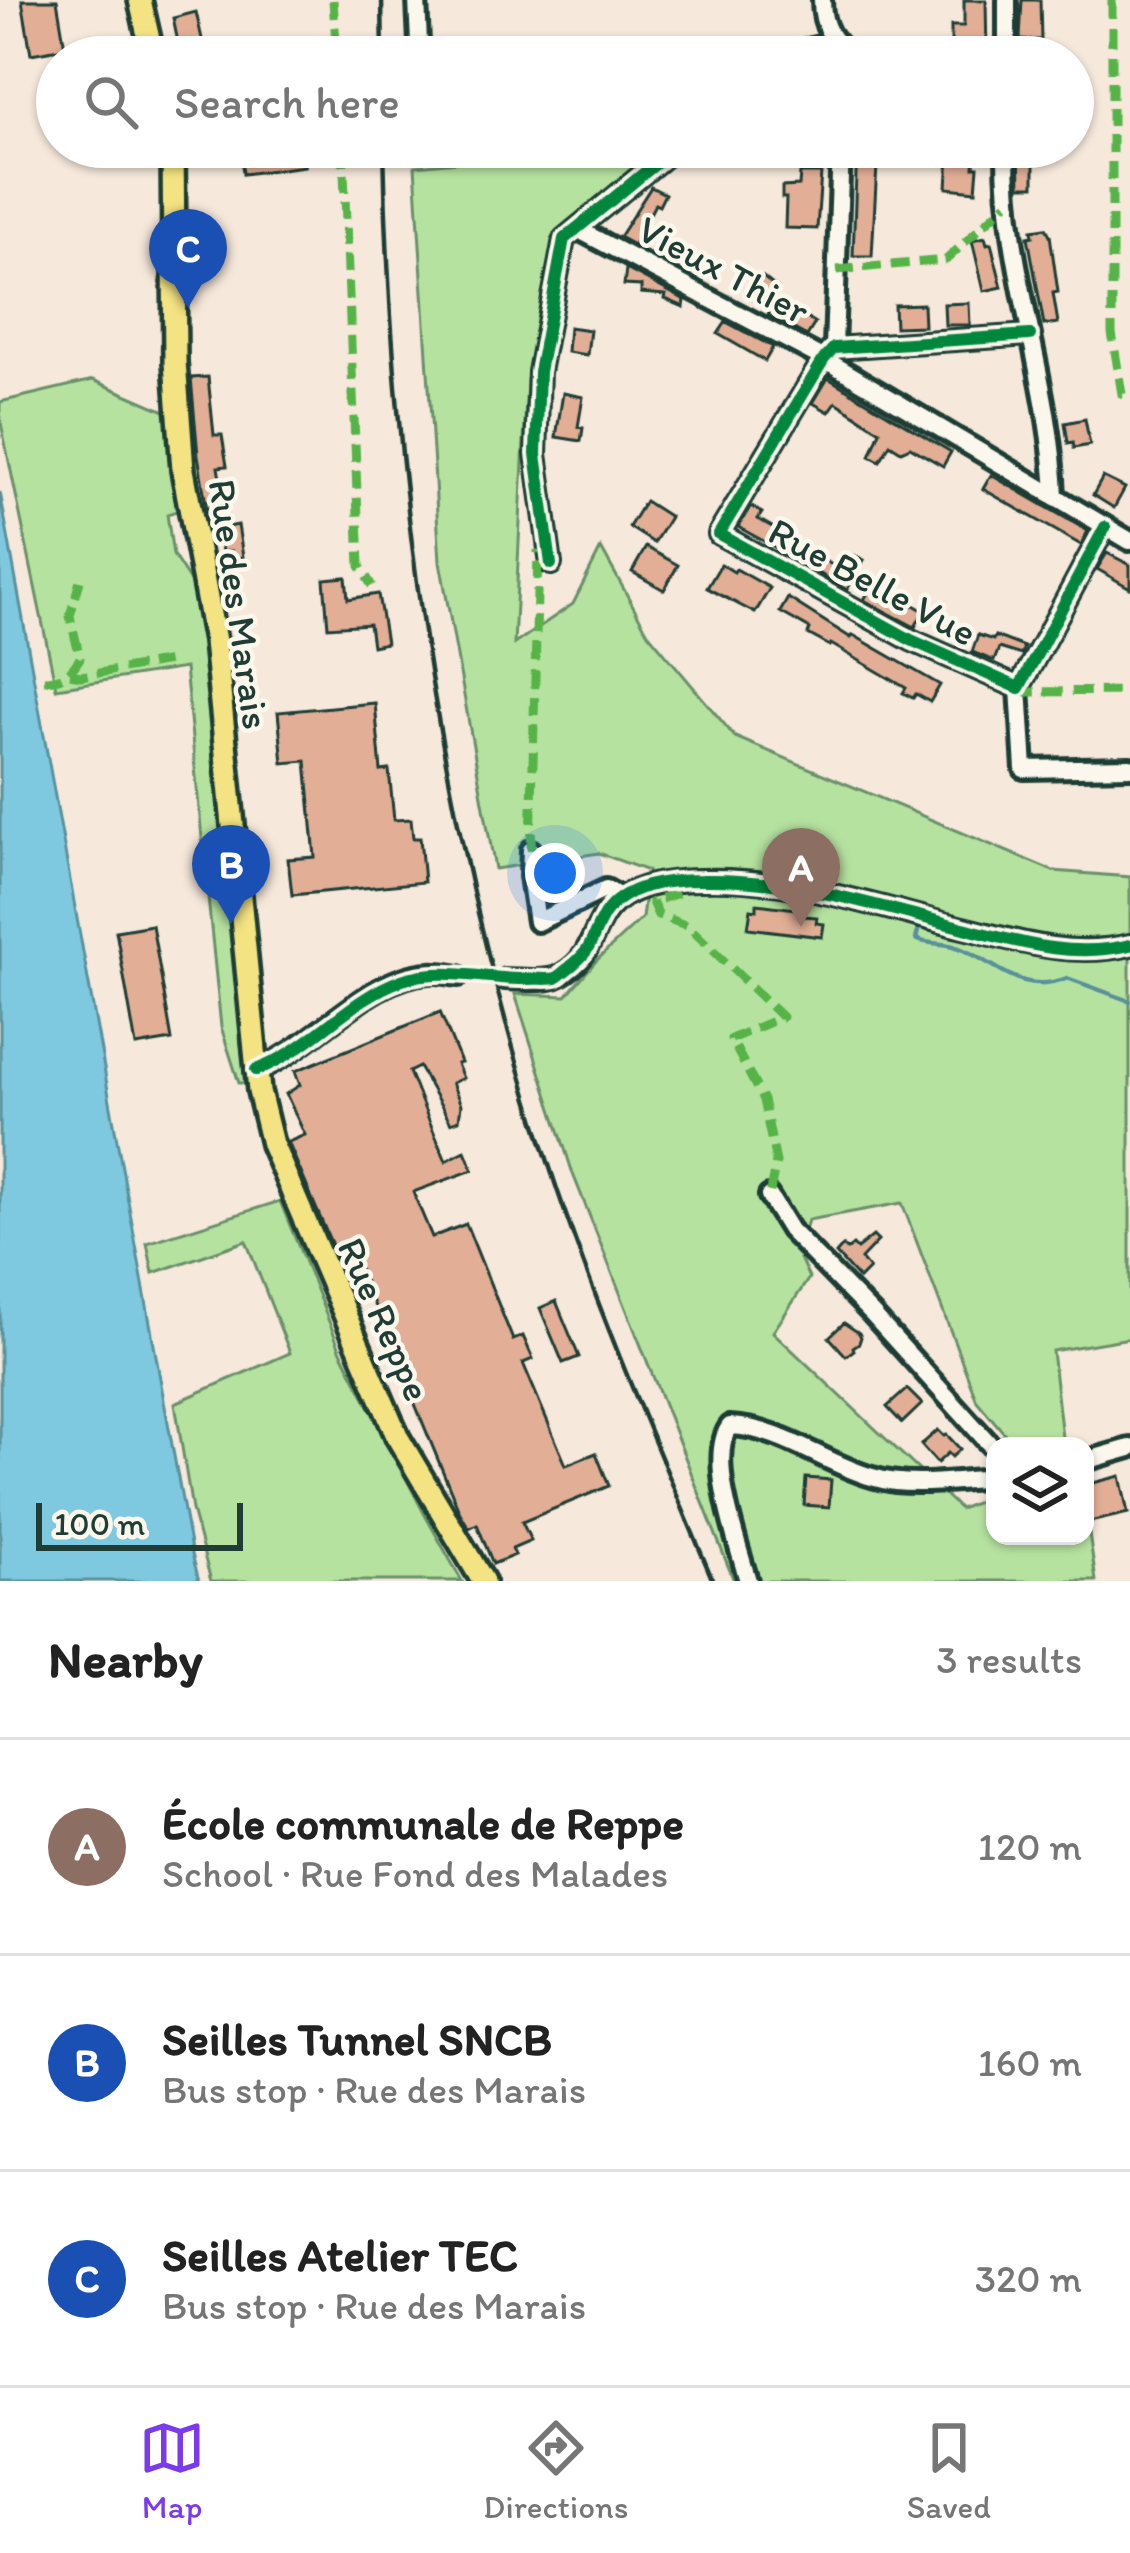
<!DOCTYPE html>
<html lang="en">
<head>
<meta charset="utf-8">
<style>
	:root { --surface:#fff; --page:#f2f2f2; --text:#222; --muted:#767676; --line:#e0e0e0; --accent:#7c3aed }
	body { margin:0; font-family:Itim,sans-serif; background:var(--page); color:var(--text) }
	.controls { position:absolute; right:36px; bottom:36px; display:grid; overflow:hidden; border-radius:24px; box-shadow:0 3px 9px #0004 }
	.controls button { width:108px; height:108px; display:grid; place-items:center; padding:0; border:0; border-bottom:3px solid var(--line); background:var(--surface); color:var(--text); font:60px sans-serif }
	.scale { position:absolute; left:36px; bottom:30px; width:207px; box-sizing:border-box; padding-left:12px; border:6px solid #1f3d34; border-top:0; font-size:33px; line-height:42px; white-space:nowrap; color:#1f3d34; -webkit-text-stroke:9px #fbf7ec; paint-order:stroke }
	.you { position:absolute; left:555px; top:873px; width:42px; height:42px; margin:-30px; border:9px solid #fff; border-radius:50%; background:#1a73e8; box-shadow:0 0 0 18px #1a73e833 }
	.badge { display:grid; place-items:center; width:78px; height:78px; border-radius:50%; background:var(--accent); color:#fff; font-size:39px; font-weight:700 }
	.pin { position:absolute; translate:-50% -99px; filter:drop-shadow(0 3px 6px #0008) }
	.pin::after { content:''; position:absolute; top:63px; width:42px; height:36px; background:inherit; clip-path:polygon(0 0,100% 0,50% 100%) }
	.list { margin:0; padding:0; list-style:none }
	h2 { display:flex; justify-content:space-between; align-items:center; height:156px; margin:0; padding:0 48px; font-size:51px }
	h2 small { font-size:39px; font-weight:400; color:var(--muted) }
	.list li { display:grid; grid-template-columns:78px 1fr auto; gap:36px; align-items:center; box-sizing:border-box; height:216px; padding:0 48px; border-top:3px solid var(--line) }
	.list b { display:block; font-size:45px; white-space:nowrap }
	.list p { margin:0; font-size:39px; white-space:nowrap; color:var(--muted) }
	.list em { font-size:39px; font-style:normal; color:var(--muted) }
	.icon { flex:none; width:66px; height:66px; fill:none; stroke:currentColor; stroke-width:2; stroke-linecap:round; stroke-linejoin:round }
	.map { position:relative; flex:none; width:1130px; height:1581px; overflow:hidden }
	.search { position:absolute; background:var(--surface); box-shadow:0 3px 9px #0004; left:36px; right:36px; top:36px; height:132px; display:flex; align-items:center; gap:30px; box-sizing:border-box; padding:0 42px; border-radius:66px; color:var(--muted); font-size:45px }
	.sheet { height:804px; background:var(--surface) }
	nav { display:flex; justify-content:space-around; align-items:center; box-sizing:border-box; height:168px; border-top:3px solid var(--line); background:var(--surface); font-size:33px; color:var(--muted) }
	nav a { display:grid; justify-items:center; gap:6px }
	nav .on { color:var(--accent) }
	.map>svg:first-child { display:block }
</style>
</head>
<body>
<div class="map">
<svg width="1130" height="1581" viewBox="0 0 1130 1581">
	<rect width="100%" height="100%" fill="#f6e8db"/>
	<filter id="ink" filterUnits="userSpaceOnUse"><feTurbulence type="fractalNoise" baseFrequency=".00833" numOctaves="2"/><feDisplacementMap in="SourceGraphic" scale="24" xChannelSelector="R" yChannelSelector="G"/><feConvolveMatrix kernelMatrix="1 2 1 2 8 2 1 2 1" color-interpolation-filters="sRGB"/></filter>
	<g filter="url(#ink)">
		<g fill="#b6e2a0" stroke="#6a906a" stroke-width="3">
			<polygon points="619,147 661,147 558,232 542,326 537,327 527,380 514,644 573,604 601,548 648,633 735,737 1053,871 1130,877 1130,1338 1052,1351 1063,1446 1015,1446 977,1401 902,1203 808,1220 798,1254 809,1278 773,1332 960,1509 995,1495 995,1536 1085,1536 1085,1525 1088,1527 1096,1581 734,1581 573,1174 515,994 566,996 596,961 642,918 648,871 599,853 495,869 440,561 415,166"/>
			<polygon points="93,380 165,411 180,510 167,514 173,555 193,586 205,664 245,1083 239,1083 221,1027 185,668 56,688 0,418 0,402"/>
			<polygon points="280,1201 341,1351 425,1515 462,1581 211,1581 192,1510 175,1403 290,1353 246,1241 153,1273 147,1243"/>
		</g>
		<polygon fill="#7fc9e0" stroke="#59919b" stroke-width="3" points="0,492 191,1550 199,1581 0,1581"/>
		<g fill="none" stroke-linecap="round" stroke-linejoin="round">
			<path stroke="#59919b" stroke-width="4.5" d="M 918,931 L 916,939 C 928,945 940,942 953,946 C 996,959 1016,997 1067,978 L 1130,1001"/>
		</g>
		<g fill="#e2ae96" stroke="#1f3d34" stroke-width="3">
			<polygon points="22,0 57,0 65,48 31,54"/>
			<polygon points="964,0 986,0 987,57 965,57 965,44 951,44 951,26 964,26"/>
			<polygon points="1022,0 1040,0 1041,40 1020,40"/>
			<polygon points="196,12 206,57 181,57 173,18"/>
			<polygon points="290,39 292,57 228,57 226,47"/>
			<polygon points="240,147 303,147 305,166 243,174"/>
			<polygon points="857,147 878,147 872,256 853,256"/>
			<polygon points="1019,147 1034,147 1034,186 1020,186"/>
			<polygon points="949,156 975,158 974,167 978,167 976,191 947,188"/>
			<polygon points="800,173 821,173 817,229 785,228 786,198 782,198 782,187 799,186"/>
			<polygon points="651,187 665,194 659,206 655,204 634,245 619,237"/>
			<polygon points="1046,228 1050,235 1058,292 1053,293 1058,323 1044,325 1028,237 1033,236 1032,230"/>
			<polygon points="985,237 987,244 991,243 1002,287 984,291 972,240"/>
			<polygon points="626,269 685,300 684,307 665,299 666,295 641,293 641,286 624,285"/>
			<polygon points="763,277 778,289 773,297 815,323 807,336 768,315 771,310 750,298"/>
			<polygon points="969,303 970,325 945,325 944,304"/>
			<polygon points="923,304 924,326 895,327 894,305"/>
			<polygon points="726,322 773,347 765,361 718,334"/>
			<polygon points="569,327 590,330 587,355 567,352"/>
			<polygon points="208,377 214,435 222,435 227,466 218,467 228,527 238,525 243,557 233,559 231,551 222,552 214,509 207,511 198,455 191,378"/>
			<polygon points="828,378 951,452 943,466 910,447 901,451 890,444 880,461 870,456 880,431 836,402 829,412 813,403"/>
			<polygon points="563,393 583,397 578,427 583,428 581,441 556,437"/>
			<polygon points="1085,419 1090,445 1074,448 1073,442 1068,443 1065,423"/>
			<polygon points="991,475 1088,531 1081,545 983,489"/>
			<polygon points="1103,477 1125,488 1114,508 1093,495"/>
			<polygon points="645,501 670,517 654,543 629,527"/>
			<polygon points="751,506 762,513 758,519 797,541 789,555 738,527"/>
			<polygon points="646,547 678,565 664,590 632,572"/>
			<polygon points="1107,553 1130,565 1130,588 1097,569"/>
			<polygon points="814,554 837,568 843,557 851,561 854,555 864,560 847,590 807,566"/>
			<polygon points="721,564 734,572 736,569 770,588 755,613 707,588"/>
			<polygon points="346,577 348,599 378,594 386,643 372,646 369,624 328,627 324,579"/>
			<polygon points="874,581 884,586 885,583 895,589 892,600 909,608 912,604 924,611 915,627 864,600"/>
			<polygon points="788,598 851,638 853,635 940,685 930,702 916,694 913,698 903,693 906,688 831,644 830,646 808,634 810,629 780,612"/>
			<polygon points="978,635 993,640 995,636 1024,647 1021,655 999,648 994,661 972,652"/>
			<polygon points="375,703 381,771 389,770 394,820 411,819 413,838 420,838 424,882 292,895 288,859 315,857 306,761 283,763 278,712"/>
			<polygon points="757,904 804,910 804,916 817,917 816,923 824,924 822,937 748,928 751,909 757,910"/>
			<polygon points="152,925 172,1040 136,1046 116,931"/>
			<polygon points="440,1012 461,1063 457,1064 463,1078 452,1083 461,1105 459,1120 451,1123 419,1067 409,1072 446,1161 465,1151 473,1170 413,1192 432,1237 466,1224 513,1340 523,1336 533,1359 523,1363 566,1465 596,1453 609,1486 522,1522 531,1541 512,1549 515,1555 493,1564 477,1524 469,1528 460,1513 352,1251 337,1257 288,1142 305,1135 286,1094 300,1085 295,1071"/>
			<polygon points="873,1236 878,1241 861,1259 869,1269 859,1279 836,1254 843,1246 847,1250 853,1245 857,1249"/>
			<polygon points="556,1301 579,1357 563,1363 540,1308"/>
			<polygon points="844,1323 859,1333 861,1337 859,1343 853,1347 854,1350 846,1356 829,1337"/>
			<polygon points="907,1389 922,1404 902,1423 887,1407"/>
			<polygon points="938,1430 944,1436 947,1435 960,1449 952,1457 948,1453 937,1463 921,1445"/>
			<polygon points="1120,1476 1128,1513 1085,1523 1085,1485"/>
			<polygon points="806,1478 831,1480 829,1507 804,1505"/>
		</g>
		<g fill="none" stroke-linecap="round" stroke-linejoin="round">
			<polyline stroke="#cbc6ba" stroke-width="16" stroke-dasharray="16 8" stroke-linecap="butt" points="459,976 505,979"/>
			<defs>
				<g id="minor">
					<polyline points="417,0 419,43 424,57"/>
					<path d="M 822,0 C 822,27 832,43 854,57"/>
					<polyline points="793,57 799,51 833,43"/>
					<polyline points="1007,57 1007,0"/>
					<path d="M 1006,147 C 1004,266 1051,379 1055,497"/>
					<polyline points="579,230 824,359 1130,541"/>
					<polyline points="1030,335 834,348 824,359 719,534 911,640 1019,688 1105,527"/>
					<polyline points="834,348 841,147"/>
					<polyline points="551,564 536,454 539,372 564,239 676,147"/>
					<polyline points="1019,688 1024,769 1130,767"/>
					<polyline points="531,850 530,876 537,922 606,889 620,897"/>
					<path d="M 505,979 C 521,979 546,983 559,976 C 588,960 588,944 602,919 C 621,885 664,881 699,880 C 785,876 877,906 959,927 C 1017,941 1071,959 1130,945"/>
					<path d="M 256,1070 C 315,1048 367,976 430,973 C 439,972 450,975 459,976"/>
					<polyline points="769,1196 790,1230 872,1314 995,1450"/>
					<polyline points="1085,1461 1130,1448"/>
					<path d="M 748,1581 C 738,1545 706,1456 730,1426 C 782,1428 823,1463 872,1477 C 910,1489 956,1480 995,1478"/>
				</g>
				<g id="major">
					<polyline points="140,0 153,57"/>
					<polyline points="173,147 175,362 183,470 215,641 259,1091 272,1144 398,1438 483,1581"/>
				</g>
			</defs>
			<use href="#minor" stroke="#1f3d34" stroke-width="26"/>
			<use href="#major" stroke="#1f3d34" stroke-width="30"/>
			<use href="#minor" stroke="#fbf7ec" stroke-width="16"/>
			<use href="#major" stroke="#f4e382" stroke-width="21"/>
			<g stroke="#1f3d34" stroke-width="4.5">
				<polyline points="382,0 383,57"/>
				<path d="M 384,147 C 391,500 444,857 558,1192 C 603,1324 659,1452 713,1581"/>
			</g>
			<g stroke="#55b346" stroke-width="9" stroke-dasharray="18 9" stroke-linecap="butt">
				<polyline points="333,0 337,57"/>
				<polyline points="1112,0 1112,333 1122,394 1130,394"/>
				<polyline points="343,147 360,566 372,586"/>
				<polyline points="837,270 946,260 1007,203"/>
				<polyline points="70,674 81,676 170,661"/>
				<path d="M 44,680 C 64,679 69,675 80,658 L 70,616 L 80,581"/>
				<polyline points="1019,688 1025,692 1130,691"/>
				<polyline points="531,850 538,550"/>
				<polyline points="678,893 652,902 658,915 688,926 782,1017 731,1039 763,1100 776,1162 769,1196"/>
			</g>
			<defs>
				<g id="cycleway">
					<polyline points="1030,335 834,348 824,359 719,534 911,640 1019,688 1105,527"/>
					<polyline points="551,564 536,454 539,372 564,239 676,147"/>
					<path d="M 256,1070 C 310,1050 348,999 402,980 C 441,966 487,980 528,979 C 536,978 549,980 556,978 C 557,978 569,967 570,967 C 596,946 589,940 604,915 C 624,884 668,880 702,880 C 787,878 871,904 952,925 C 1011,940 1069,960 1130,945"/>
				</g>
			</defs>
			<use href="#cycleway" stroke="#fbf7ec" stroke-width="20"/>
			<use href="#cycleway" stroke="#00873e" stroke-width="12"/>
		</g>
	</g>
	<g text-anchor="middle" stroke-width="9" stroke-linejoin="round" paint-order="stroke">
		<g font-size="39" fill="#1f3d34" stroke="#fbf7ec">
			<text transform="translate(724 269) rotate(28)" y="14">Vieux Thier</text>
			<text transform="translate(873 581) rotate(28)" y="14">Rue Belle Vue</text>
			<text transform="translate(240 604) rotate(82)" y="14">Rue des Marais</text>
			<text transform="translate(385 1319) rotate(66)" y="14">Rue Reppe</text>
		</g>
	</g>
</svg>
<div class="controls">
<button><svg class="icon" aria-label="layers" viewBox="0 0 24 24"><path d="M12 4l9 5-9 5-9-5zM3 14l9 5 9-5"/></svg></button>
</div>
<div class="scale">100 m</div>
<div class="you"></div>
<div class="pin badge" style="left:801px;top:927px;background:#8d6e63">A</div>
<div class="pin badge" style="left:231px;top:924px;background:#1a4fb4">B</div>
<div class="pin badge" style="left:188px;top:308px;background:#1a4fb4">C</div>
<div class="search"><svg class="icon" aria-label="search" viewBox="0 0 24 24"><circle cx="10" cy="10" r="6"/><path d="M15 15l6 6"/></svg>Search here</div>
</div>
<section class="sheet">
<h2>Nearby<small>3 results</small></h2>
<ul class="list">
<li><span class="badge" style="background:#8d6e63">A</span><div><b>École communale de Reppe</b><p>School · Rue Fond des Malades</p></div><em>120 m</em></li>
<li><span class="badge" style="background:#1a4fb4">B</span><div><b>Seilles Tunnel SNCB</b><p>Bus stop · Rue des Marais</p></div><em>160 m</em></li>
<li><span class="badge" style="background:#1a4fb4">C</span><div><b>Seilles Atelier TEC</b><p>Bus stop · Rue des Marais</p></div><em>320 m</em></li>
</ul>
</section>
<nav>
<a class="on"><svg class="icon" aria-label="map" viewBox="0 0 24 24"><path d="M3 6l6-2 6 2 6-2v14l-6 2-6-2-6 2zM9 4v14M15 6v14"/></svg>Map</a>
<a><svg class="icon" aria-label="directions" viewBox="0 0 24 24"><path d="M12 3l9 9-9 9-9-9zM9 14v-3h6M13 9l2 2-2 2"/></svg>Directions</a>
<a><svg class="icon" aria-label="saved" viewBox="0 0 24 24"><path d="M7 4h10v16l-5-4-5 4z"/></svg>Saved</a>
</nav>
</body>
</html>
